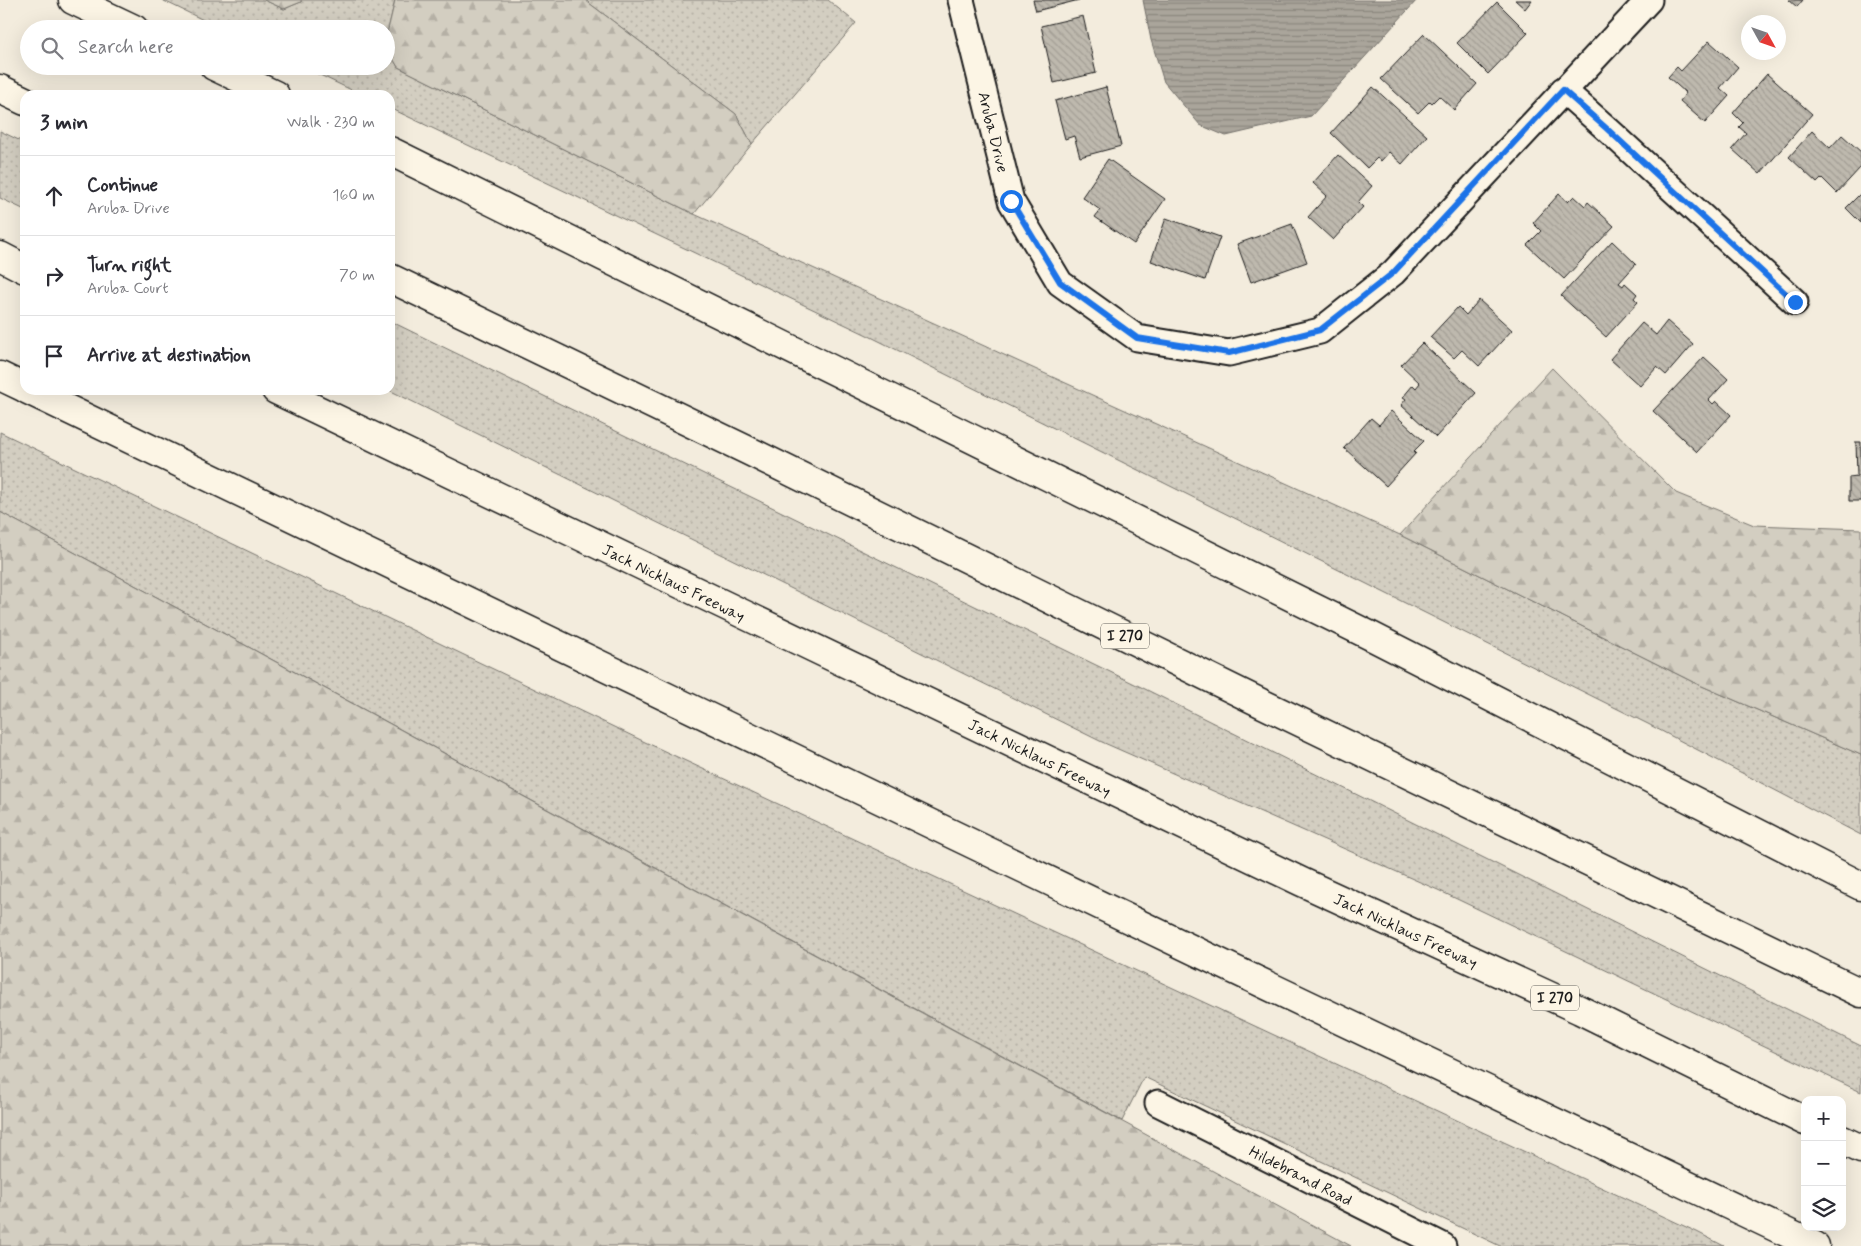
<!DOCTYPE html>
<html lang="en">
<head>
<meta charset="utf-8">
<style>
	:root { --surface:#fff; --page:#f7f7f7; --text:#2b2b33; --muted:#7c7c81; --line:#e1e1e2 }
	body { margin:0; font-family:Mynerve,sans-serif; background:var(--page); color:var(--text) }
	.controls { position:absolute; right:15px; bottom:15px; display:grid; overflow:hidden; border-radius:10px; box-shadow:0 5px 20px #0002 }
	.controls button { width:45px; height:45px; display:grid; place-items:center; padding:0; border:0; border-bottom:1px solid var(--line); background:var(--surface); color:var(--text); font:25px sans-serif }
	.compass { position:absolute; left:1741px; top:15px; width:45px; height:45px; border-radius:50%; background:var(--surface); box-shadow:0 5px 20px #0002; rotate:130deg }
	.stop { position:absolute; width:15px; height:15px; margin:-11px; border:4px solid #1a73e8; border-radius:50%; background:#fff }
	.stop.end { background:#1a73e8; border-color:#fff; box-shadow:0 1px 5px #0008 }
	.list { margin:0; padding:0; list-style:none }
	h2 { display:flex; justify-content:space-between; align-items:center; height:65px; margin:0; padding:0 20px; font-size:21px }
	h2 small { font-size:16px; font-weight:400; color:var(--muted) }
	.list li { display:grid; grid-template-columns:32px 1fr auto; gap:15px; align-items:center; box-sizing:border-box; height:80px; padding:0 20px; border-top:1px solid var(--line) }
	.list b { display:block; font-size:19px; white-space:nowrap }
	.list p { margin:0; font-size:16px; white-space:nowrap; color:var(--muted) }
	.list em { font-size:16px; font-style:normal; color:var(--muted) }
	.icon { flex:none; width:28px; height:28px; fill:none; stroke:currentColor; stroke-width:2; stroke-linecap:round; stroke-linejoin:round }
	.map { position:relative; flex:none; width:1861px; height:1246px; overflow:hidden }
	.search { position:absolute; background:var(--surface); box-shadow:0 5px 20px #0002; left:20px; top:20px; width:375px; height:55px; display:flex; align-items:center; gap:12px; box-sizing:border-box; padding:0 18px; border-radius:28px; color:var(--muted); font-size:19px }
	.panel { position:absolute; background:var(--surface); box-shadow:0 5px 20px #0002; left:20px; top:90px; width:375px; height:305px; border-radius:15px }
	.map>svg:first-child { display:block }
</style>
</head>
<body>
<div class="map">
<svg width="1861" height="1246" viewBox="0 0 1861 1246">
	<defs>
		<pattern id="grass-dots" width="8" height="8" patternUnits="userSpaceOnUse" patternTransform="scale(1.25)"><rect width="8" height="8" fill="#d3cec1"/><path d="M2 2h.1M6 6h.1" fill="none" stroke="#b5b0a5" stroke-width="1.8" stroke-linecap="round"/></pattern>
		<pattern id="forest-firs" width="22" height="20" patternUnits="userSpaceOnUse" patternTransform="scale(1.25)"><rect width="22" height="20" fill="#d3cec1"/><path d="M5 1l3.5 6h-7zM16 11l3.5 6h-7z" fill="#b5b0a5"/></pattern>
		<pattern id="water-rules" width="6" height="5" patternUnits="userSpaceOnUse" patternTransform="scale(1.25)"><rect width="6" height="5" fill="#aaa59b"/><path d="M0 2.5h6" fill="none" stroke="#8a867e"/></pattern>
		<pattern id="building-back-hatch" width="6" height="6" patternUnits="userSpaceOnUse" patternTransform="scale(1.25)"><rect width="6" height="6" fill="#beb9ae"/><path d="M-1 5l2 2M0 0l6 6M5-1l2 2" fill="none" stroke="#a39e95"/></pattern>
	</defs>
	<rect width="100%" height="100%" fill="#f3ecdd"/>
	<filter id="ink" filterUnits="userSpaceOnUse"><feTurbulence type="fractalNoise" baseFrequency=".02" numOctaves="2"/><feDisplacementMap in="SourceGraphic" scale="10" xChannelSelector="R" yChannelSelector="G"/><feConvolveMatrix kernelMatrix="1 2 1 2 8 2 1 2 1" color-interpolation-filters="sRGB"/></filter>
	<g filter="url(#ink)">
		<g fill="url(#grass-dots)" stroke="#78756e">
			<polygon points="162,0 264,0 284,9 301,2 301,0 395,0 386,38 386,29 222,29"/>
			<polygon points="585,0 828,0 856,23 752,144 736,114"/>
			<polygon points="386,47 398,67 694,214 1400,535 1695,683 1861,755 1861,835 1648,724 865,334 390,108 390,95 362,95 301,66 386,66"/>
			<polygon points="0,131 25,143 25,210 0,198"/>
			<polygon points="390,321 1141,687 1861,1046 1861,1092 1438,890 1102,742 389,390"/>
			<polygon points="0,432 645,742 1697,1232 1724,1246 1500,1246 1144,1077 1122,1121 0,512"/>
		</g>
		<g fill="url(#forest-firs)" stroke="#78756e">
			<polygon points="264,0 301,0 301,2 284,9"/>
			<polygon points="395,0 585,0 736,114 752,144 694,214 398,67 386,47 386,38"/>
			<polygon points="1552,368 1676,493 1754,525 1861,529 1861,755 1695,683 1400,535"/>
			<polygon points="0,512 1351,1246 0,1246"/>
		</g>
		<polygon fill="url(#water-rules)" stroke="#716e68" points="1143,0 1417,0 1311,116 1226,136 1200,125 1164,82 1151,40"/>
		<g fill="url(#building-back-hatch)" stroke="#1c1c1c">
			<polygon points="1033,0 1079,0 1036,11"/>
			<polygon points="1515,0 1532,0 1525,9"/>
			<polygon points="1789,0 1803,0 1797,7"/>
			<polygon points="1497,2 1528,33 1488,74 1457,43"/>
			<polygon points="1083,16 1096,73 1054,83 1041,26"/>
			<polygon points="1424,34 1477,84 1454,110 1439,96 1432,103 1430,101 1418,113 1381,79"/>
			<polygon points="1709,41 1738,67 1720,88 1729,96 1705,123 1680,101 1686,93 1668,77 1677,67 1681,71"/>
			<polygon points="1767,74 1812,114 1760,174 1732,149 1746,133 1739,127 1743,123 1733,113"/>
			<polygon points="1106,87 1121,146 1080,157 1074,136 1065,139 1055,101"/>
			<polygon points="1373,87 1427,136 1402,164 1389,152 1381,161 1377,158 1367,168 1331,133"/>
			<polygon points="1812,131 1830,148 1842,135 1861,152 1861,167 1837,193 1822,178 1817,183 1789,157"/>
			<polygon points="1338,155 1372,186 1358,202 1363,207 1333,240 1308,217 1327,196 1313,183"/>
			<polygon points="1108,159 1165,199 1134,244 1095,217 1100,210 1082,197"/>
			<polygon points="1861,193 1861,223 1846,208"/>
			<polygon points="1559,194 1568,202 1574,196 1585,206 1588,202 1614,226 1564,279 1527,245 1541,231 1533,223"/>
			<polygon points="1166,218 1220,237 1205,280 1151,261"/>
			<polygon points="1292,224 1307,262 1251,282 1237,244"/>
			<polygon points="1612,241 1636,264 1619,283 1623,286 1625,283 1637,294 1634,298 1638,302 1606,337 1561,296"/>
			<polygon points="1479,300 1512,330 1479,366 1462,350 1454,358 1430,337 1458,307 1466,315"/>
			<polygon points="1667,321 1693,344 1666,375 1657,367 1640,386 1610,359 1642,323 1656,335"/>
			<polygon points="1422,343 1476,393 1436,437 1401,405 1406,399 1403,397 1413,385 1416,388 1420,383 1401,365"/>
			<polygon points="1704,357 1728,379 1709,400 1713,404 1716,401 1731,415 1697,452 1653,411"/>
			<polygon points="1391,411 1424,441 1414,451 1416,453 1386,486 1344,448 1371,418 1379,425"/>
			<polygon points="1856,442 1861,442 1861,501 1849,501 1849,477 1857,476"/>
		</g>
		<g fill="none" stroke-linecap="round" stroke-linejoin="round">
			<defs>
				<g id="minor">
					<polyline points="961,0 1011,201 1060,283 1137,338 1229,353 1320,331 1393,273 1649,0"/>
					<polyline points="1563,90 1606,128 1795,302"/>
					<polyline points="1158,1103 1443,1246"/>
				</g>
				<g id="motorway">
					<polyline points="73,0 134,29"/>
					<polyline points="214,66 275,95"/>
					<polyline points="0,89 25,101"/>
					<polyline points="390,151 1369,635 1861,886"/>
					<polyline points="0,256 25,269"/>
					<polyline points="390,278 751,452 1263,704 1861,993"/>
					<polyline points="0,376 25,388"/>
					<polyline points="28,390 1237,971 1815,1246"/>
					<polyline points="276,390 1302,882 1580,1010 1805,1121"/>
					<polyline points="1842,1140 1861,1149"/>
				</g>
			</defs>
			<use href="#minor" stroke="#1c1c1c" stroke-width="29"/>
			<use href="#motorway" stroke="#1c1c1c" stroke-width="31"/>
			<use href="#minor" stroke="#fcf5e5" stroke-width="25"/>
			<use href="#motorway" stroke="#fcf5e5" stroke-width="28"/>
		</g>
	</g>
	<g fill="none" stroke-linecap="round" stroke-linejoin="round" filter="url(#ink)">
		<polyline stroke="#1a73e8" stroke-width="6" points="1011,201 1060,282 1137,338 1229,353 1320,330 1393,273 1563,90 1606,128 1795,302"/>
	</g>
	<g text-anchor="middle" stroke-width="4.5" stroke-linejoin="round" paint-order="stroke">
		<g fill="#fcf5e5" stroke="#5f5d58" stroke-width="1">
			<rect x="1101" y="623.5" width="48" height="25" rx="4"/>
			<rect x="1531" y="985.5" width="48" height="25" rx="4"/>
		</g>
		<g font-size="15" font-weight="bold" fill="#1c1c1c">
			<text x="1125" y="641">I 270</text>
			<text x="1555" y="1003">I 270</text>
		</g>
		<g font-size="16" fill="#1c1c1c" stroke="#fcf5e5">
			<text transform="translate(994 132) rotate(76)" y="6">Aruba Drive</text>
			<text transform="translate(674 582) rotate(26)" y="6">Jack Nicklaus Freeway</text>
			<text transform="translate(1040 757) rotate(26)" y="6">Jack Nicklaus Freeway</text>
			<text transform="translate(1406 930) rotate(25)" y="6">Jack Nicklaus Freeway</text>
			<text transform="translate(1301 1175) rotate(27)" y="6">Hildebrand Road</text>
		</g>
	</g>
</svg>
<div class="controls">
<button>+</button>
<button>−</button>
<button><svg class="icon" aria-label="layers" viewBox="0 0 24 24"><path d="M12 4l9 5-9 5-9-5zM3 14l9 5 9-5"/></svg></button>
</div>
<svg class="compass" viewBox="-18 -18 36 36"><path d="M0-13l5 13h-10z" fill="#e53935"/><path d="M0 13l5-13h-10z" fill="#7c7c81"/></svg>
<div class="stop" style="left:1011px;top:201px"></div>
<div class="stop end" style="left:1795px;top:302px"></div>
<div class="search"><svg class="icon" aria-label="search" viewBox="0 0 24 24"><circle cx="10" cy="10" r="6"/><path d="M15 15l6 6"/></svg>Search here</div>
<section class="panel">
<h2>3 min<small>Walk · 230 m</small></h2>
<ul class="list">
<li><svg class="icon" aria-label="ahead" viewBox="0 0 24 24"><path d="M12 20V5M6 11l6-6 6 6"/></svg><div><b>Continue</b><p>Aruba Drive</p></div><em>160 m</em></li>
<li><svg class="icon" aria-label="right" viewBox="0 0 24 24"><path d="M7 20v-9h11M14 6l5 5-5 5"/></svg><div><b>Turn right</b><p>Aruba Court</p></div><em>70 m</em></li>
<li><svg class="icon" aria-label="arrive" viewBox="0 0 24 24"><path d="M6 21V4h12l-3 4 3 4H6"/></svg><div><b>Arrive at destination</b></div></li>
</ul>
</section>
</div>
</body>
</html>
